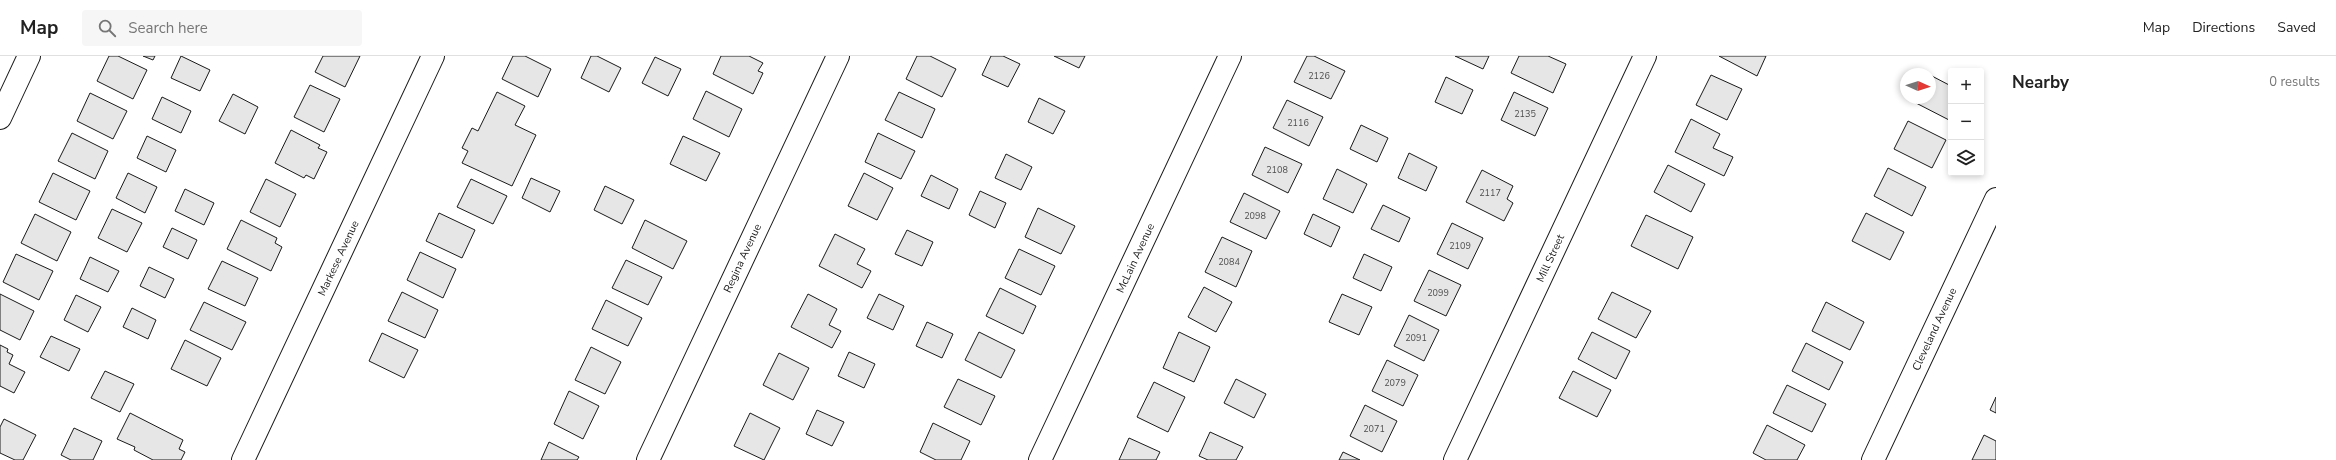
<!DOCTYPE html>
<html lang="en">
<head>
<meta charset="utf-8">
<style>
	:root { --surface:#fff; --page:#f6f6f6; --text:#222; --muted:#767676; --line:#e0e0e0 }
	body { margin:0; font-family:"Nunito Sans",sans-serif; background:var(--page); color:var(--text) }
	.controls { position:absolute; right:12px; top:12px; display:grid; overflow:hidden; border-radius:4px; box-shadow:0 2px 6px #0003 }
	.controls button { width:36px; height:36px; display:grid; place-items:center; padding:0; border:0; border-bottom:1px solid var(--line); background:var(--surface); color:var(--text); font:20px sans-serif }
	.compass { position:absolute; left:1900px; top:12px; width:36px; height:36px; border-radius:50%; background:var(--surface); box-shadow:0 2px 6px #0003; rotate:93deg }
	.list { margin:0; padding:0; list-style:none }
	h2 { display:flex; justify-content:space-between; align-items:center; height:52px; margin:0; padding:0 16px; font-size:17px }
	h2 small { font-size:13px; font-weight:400; color:var(--muted) }
	.icon { flex:none; width:22px; height:22px; fill:none; stroke:currentColor; stroke-width:2; stroke-linecap:round; stroke-linejoin:round }
	.map { position:relative; flex:none; width:1996px; height:404px; overflow:hidden }
	header { display:flex; align-items:center; gap:24px; box-sizing:border-box; height:56px; padding:0 20px; background:var(--surface); border-bottom:1px solid var(--line) }
	header strong { font-size:19px }
	nav { display:flex; gap:22px; margin-inline-start:auto; font-size:14px }
	.search { width:280px; height:36px; background:var(--page); display:flex; align-items:center; gap:10px; box-sizing:border-box; padding:0 14px; border-radius:4px; color:var(--muted); font-size:15px }
	main { display:flex }
	aside { flex:1; background:var(--surface) }
	.map>svg:first-child { display:block }
</style>
</head>
<body>
<header>
<strong>Map</strong>
<div class="search"><svg class="icon" aria-label="search" viewBox="0 0 24 24"><circle cx="10" cy="10" r="6"/><path d="M15 15l6 6"/></svg>Search here</div>
<nav><a>Map</a><a>Directions</a><a>Saved</a></nav>
</header>
<main>
<div class="map">
<svg width="1996" height="404" viewBox="0 0 1996 404">
	<rect width="100%" height="100%" fill="#fff"/>
	<g fill="#e6e6e6" stroke="#1a1a1a">
		<polygon points="109,0 118,0 147,14 133,43 97,25"/>
		<polygon points="143,0 155,0 153,4"/>
		<polygon points="181,0 210,14 200,35 171,22"/>
		<polygon points="323,0 360,0 345,31 315,16"/>
		<polygon points="513,0 525,0 551,13 538,41 502,23"/>
		<polygon points="591,0 597,0 621,12 609,36 581,22"/>
		<polygon points="721,0 749,0 763,7 758,15 763,17 753,38 713,18"/>
		<polygon points="917,0 930,0 956,13 942,41 906,23"/>
		<polygon points="991,0 1003,0 1020,8 1008,31 982,19"/>
		<polygon points="1054,0 1085,0 1079,12"/>
		<polygon points="1307,0 1314,0 1345,15 1331,43 1294,26"/>
		<polygon points="1455,0 1489,0 1483,13"/>
		<polygon points="1519,0 1548,0 1566,8 1553,37 1511,17"/>
		<polygon points="1719,0 1766,0 1757,20"/>
		<polygon points="655,1 681,13 668,40 642,27"/>
		<polygon points="1711,19 1742,33 1727,64 1696,49"/>
		<polygon points="1930,19 1951,30 1951,65 1916,47 1918,42 1930,42"/>
		<polygon points="1446,21 1473,34 1462,58 1435,46"/>
		<polygon points="310,29 340,43 324,76 294,61"/>
		<polygon points="706,35 742,53 729,81 693,63"/>
		<polygon points="497,36 525,50 515,69 536,79 512,130 462,107 468,95 462,92 472,72 478,75"/>
		<polygon points="899,36 935,53 922,82 885,64"/>
		<polygon points="1514,36 1548,52 1535,80 1501,64"/>
		<polygon points="90,37 127,55 113,83 77,65"/>
		<polygon points="233,38 258,51 245,78 219,65"/>
		<polygon points="162,41 191,55 181,77 152,63"/>
		<polygon points="1039,42 1065,55 1053,78 1028,66"/>
		<polygon points="1287,44 1323,61 1309,90 1273,72"/>
		<polygon points="1691,63 1720,78 1713,92 1733,101 1724,120 1675,96"/>
		<polygon points="1908,65 1946,84 1932,112 1894,93"/>
		<polygon points="1361,69 1388,82 1377,106 1350,93"/>
		<polygon points="291,74 320,89 318,92 327,96 314,123 306,119 304,122 275,107"/>
		<polygon points="72,77 108,95 95,123 58,105"/>
		<polygon points="878,77 915,95 901,123 865,106"/>
		<polygon points="147,80 176,94 166,116 137,102"/>
		<polygon points="683,80 720,97 706,125 670,108"/>
		<polygon points="1265,91 1302,108 1288,137 1252,119"/>
		<polygon points="1409,97 1437,111 1426,135 1398,122"/>
		<polygon points="1006,98 1032,111 1021,134 995,122"/>
		<polygon points="1668,109 1705,128 1691,156 1654,136"/>
		<polygon points="1888,112 1926,131 1912,160 1874,140"/>
		<polygon points="1337,113 1367,128 1353,157 1323,143"/>
		<polygon points="1482,114 1513,130 1507,143 1513,147 1504,165 1466,146"/>
		<polygon points="53,117 90,135 76,164 39,146"/>
		<polygon points="128,117 157,131 145,157 116,142"/>
		<polygon points="864,117 893,132 877,164 848,150"/>
		<polygon points="931,119 958,133 949,153 921,140"/>
		<polygon points="531,122 560,135 550,156 522,142"/>
		<polygon points="266,123 296,138 280,171 250,156"/>
		<polygon points="471,123 507,140 493,168 457,151"/>
		<polygon points="605,130 634,144 622,168 594,154"/>
		<polygon points="185,133 214,147 204,169 175,155"/>
		<polygon points="980,135 1006,147 995,172 969,159"/>
		<polygon points="1244,137 1280,155 1266,183 1230,166"/>
		<polygon points="1383,149 1410,162 1399,186 1371,173"/>
		<polygon points="1038,152 1075,170 1061,198 1025,181"/>
		<polygon points="112,153 142,167 127,196 98,182"/>
		<polygon points="439,157 475,174 462,202 426,185"/>
		<polygon points="1866,157 1904,176 1890,204 1852,185"/>
		<polygon points="35,158 71,176 57,205 21,187"/>
		<polygon points="1313,158 1340,171 1331,191 1304,178"/>
		<polygon points="1646,159 1693,181 1678,213 1631,190"/>
		<polygon points="241,164 277,182 275,187 282,191 271,215 227,193"/>
		<polygon points="645,164 687,185 673,213 632,192"/>
		<polygon points="1452,167 1483,182 1468,213 1437,198"/>
		<polygon points="172,172 197,184 188,203 163,191"/>
		<polygon points="907,174 933,186 922,210 895,198"/>
		<polygon points="835,178 865,193 857,208 871,215 862,232 819,210"/>
		<polygon points="1222,181 1252,195 1236,231 1205,216"/>
		<polygon points="1019,193 1055,210 1041,239 1005,222"/>
		<polygon points="420,196 456,213 443,242 407,224"/>
		<polygon points="16,198 53,215 39,244 3,226"/>
		<polygon points="1364,198 1392,211 1381,235 1353,222"/>
		<polygon points="90,201 119,215 108,236 80,223"/>
		<polygon points="626,204 662,221 648,249 612,232"/>
		<polygon points="222,205 258,222 245,250 208,233"/>
		<polygon points="149,211 174,223 165,242 140,230"/>
		<polygon points="1429,214 1461,229 1446,260 1414,245"/>
		<polygon points="1204,231 1232,246 1216,276 1188,261"/>
		<polygon points="1000,232 1036,250 1023,278 986,260"/>
		<polygon points="402,236 438,254 425,282 388,265"/>
		<polygon points="1612,236 1651,255 1636,282 1598,263"/>
		<polygon points="0,238 34,255 20,284 0,274"/>
		<polygon points="808,238 837,253 829,269 841,275 832,292 791,271"/>
		<polygon points="879,238 904,250 893,274 867,262"/>
		<polygon points="1342,238 1372,251 1359,279 1329,266"/>
		<polygon points="76,239 101,251 88,276 64,264"/>
		<polygon points="606,244 642,262 628,290 592,273"/>
		<polygon points="204,246 246,266 232,294 190,274"/>
		<polygon points="1826,246 1864,266 1850,294 1812,275"/>
		<polygon points="132,252 156,264 148,283 123,271"/>
		<polygon points="1409,259 1439,274 1424,305 1394,290"/>
		<polygon points="927,266 953,278 942,302 916,290"/>
		<polygon points="979,276 1015,294 1001,322 965,304"/>
		<polygon points="1179,276 1210,291 1194,326 1163,312"/>
		<polygon points="1592,276 1630,295 1616,323 1578,303"/>
		<polygon points="382,277 418,294 404,322 369,305"/>
		<polygon points="51,280 80,293 69,315 40,301"/>
		<polygon points="185,284 221,302 207,330 171,313"/>
		<polygon points="1806,287 1843,306 1829,334 1792,315"/>
		<polygon points="0,289 8,293 7,296 13,299 9,308 25,316 14,337 0,330"/>
		<polygon points="591,291 621,306 605,338 575,324"/>
		<polygon points="849,296 875,308 864,332 838,320"/>
		<polygon points="779,297 809,312 793,344 763,329"/>
		<polygon points="1387,304 1418,319 1403,350 1372,335"/>
		<polygon points="105,315 134,328 120,356 91,342"/>
		<polygon points="1573,315 1611,334 1597,361 1559,342"/>
		<polygon points="958,323 995,340 981,369 944,351"/>
		<polygon points="1236,323 1266,338 1254,362 1224,347"/>
		<polygon points="1154,326 1185,341 1168,376 1137,361"/>
		<polygon points="1787,329 1826,348 1812,376 1773,357"/>
		<polygon points="569,335 599,350 583,383 554,368"/>
		<polygon points="1996,341 1996,357 1990,354"/>
		<polygon points="1365,349 1397,365 1382,396 1350,380"/>
		<polygon points="817,354 844,366 832,390 806,378"/>
		<polygon points="130,357 183,384 179,393 185,396 181,404 153,404 134,394 135,391 117,383"/>
		<polygon points="750,357 780,372 764,404 734,390"/>
		<polygon points="4,363 36,379 23,404 15,404 0,397 0,371"/>
		<polygon points="933,367 970,385 961,404 936,404 920,396"/>
		<polygon points="1767,369 1805,389 1797,404 1766,404 1753,397"/>
		<polygon points="74,372 102,385 93,404 71,404 61,399"/>
		<polygon points="1210,376 1243,391 1236,404 1208,404 1199,400"/>
		<polygon points="1984,379 1996,385 1996,404 1972,404"/>
		<polygon points="1129,382 1160,396 1156,404 1119,404"/>
		<polygon points="549,386 579,401 577,404 541,404"/>
		<polygon points="1343,396 1360,404 1339,404"/>
	</g>
	<g fill="none" stroke-linecap="round" stroke-linejoin="round">
		<defs>
			<g id="minor">
				<polyline points="0,62 29,0"/>
				<polyline points="243,404 433,0"/>
				<polyline points="648,404 838,0"/>
				<polyline points="1040,404 1230,0"/>
				<polyline points="1455,404 1645,0"/>
				<polyline points="1873,404 1996,143"/>
			</g>
		</defs>
		<use href="#minor" stroke="#1a1a1a" stroke-width="24"/>
		<use href="#minor" stroke="#fff" stroke-width="22"/>
	</g>
	<g text-anchor="middle" stroke-width="3" stroke-linejoin="round" paint-order="stroke">
		<g font-size="9" fill="#4d4d4d">
			<text x="1319" y="23">2126</text>
			<text x="1525" y="61">2135</text>
			<text x="1298" y="70">2116</text>
			<text x="1277" y="117">2108</text>
			<text x="1490" y="140">2117</text>
			<text x="1255" y="163">2098</text>
			<text x="1460" y="193">2109</text>
			<text x="1229" y="209">2084</text>
			<text x="1438" y="240">2099</text>
			<text x="1416" y="285">2091</text>
			<text x="1395" y="330">2079</text>
			<text x="1374" y="376">2071</text>
		</g>
		<g font-size="11" fill="#1a1a1a" stroke="#fff">
			<text transform="translate(338 202) rotate(-65)" y="4">Markese Avenue</text>
			<text transform="translate(742 202) rotate(-65)" y="4">Regina Avenue</text>
			<text transform="translate(1135 202) rotate(-65)" y="4">McLain Avenue</text>
			<text transform="translate(1550 202) rotate(-65)" y="4">Mill Street</text>
			<text transform="translate(1934 273) rotate(-65)" y="4">Cleveland Avenue</text>
		</g>
	</g>
</svg>
<div class="controls">
<button>+</button>
<button>−</button>
<button><svg class="icon" aria-label="layers" viewBox="0 0 24 24"><path d="M12 4l9 5-9 5-9-5zM3 14l9 5 9-5"/></svg></button>
</div>
<svg class="compass" viewBox="-18 -18 36 36"><path d="M0-13l5 13h-10z" fill="#e53935"/><path d="M0 13l5-13h-10z" fill="#767676"/></svg>
</div>
<aside>
<h2>Nearby<small>0 results</small></h2>
<ul class="list">
</ul>
</aside>
</main>
</body>
</html>
